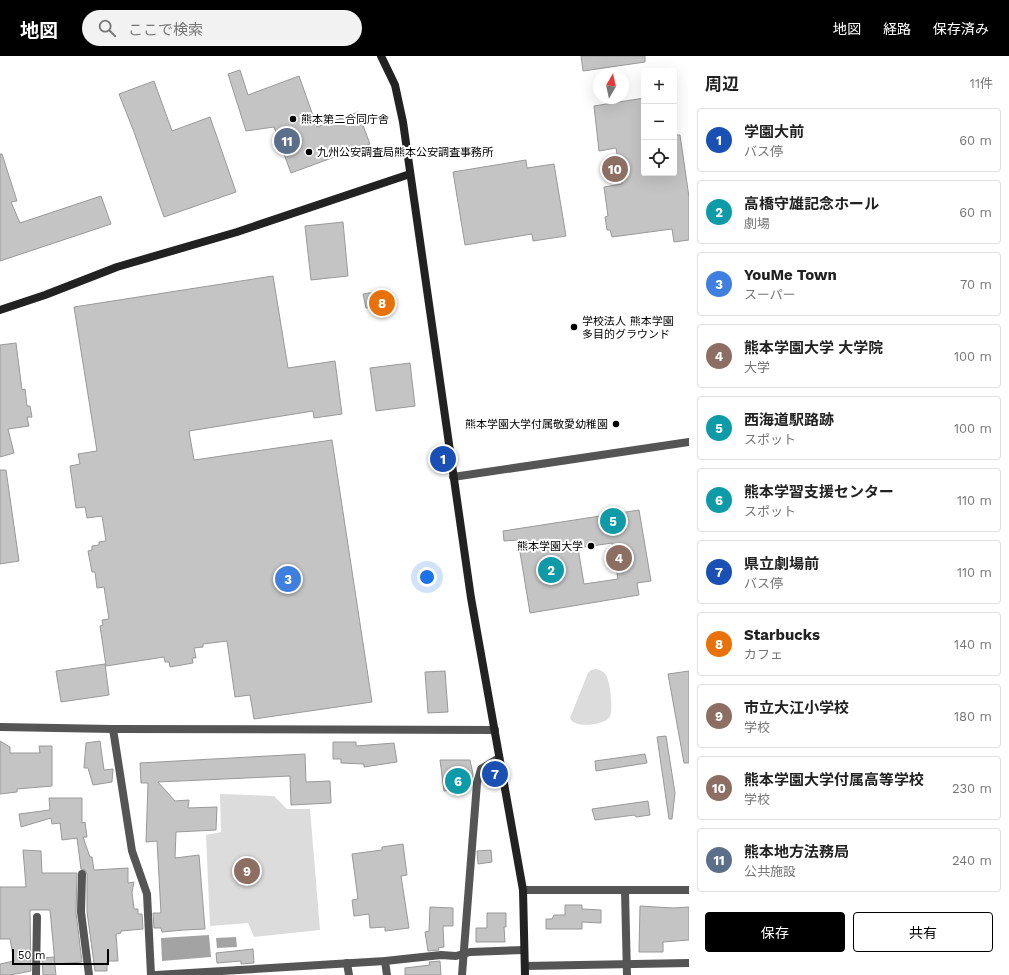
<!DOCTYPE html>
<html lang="ja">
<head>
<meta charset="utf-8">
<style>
	:root { --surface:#fff; --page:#f2f2f2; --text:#222; --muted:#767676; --line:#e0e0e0; --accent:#000 }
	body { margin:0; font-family:"Work Sans","Noto Sans JP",sans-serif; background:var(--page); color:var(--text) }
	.controls { position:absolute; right:12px; top:12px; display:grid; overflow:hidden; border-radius:4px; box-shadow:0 4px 16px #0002 }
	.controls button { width:36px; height:36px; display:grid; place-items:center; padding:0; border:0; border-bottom:1px solid var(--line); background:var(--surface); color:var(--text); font:20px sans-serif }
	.compass { position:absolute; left:593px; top:12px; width:36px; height:36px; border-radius:50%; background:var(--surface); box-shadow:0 4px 16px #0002; rotate:9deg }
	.scale { position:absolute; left:12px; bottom:10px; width:97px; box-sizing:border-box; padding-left:4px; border:2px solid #000; border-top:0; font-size:11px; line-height:14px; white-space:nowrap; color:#000; -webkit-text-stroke:3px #fff; paint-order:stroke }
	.you { position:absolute; left:427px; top:521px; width:14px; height:14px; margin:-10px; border:3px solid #fff; border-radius:50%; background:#1a73e8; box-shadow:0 0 0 6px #1a73e833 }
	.badge { display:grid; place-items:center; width:26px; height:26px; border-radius:50%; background:var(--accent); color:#fff; font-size:13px; font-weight:700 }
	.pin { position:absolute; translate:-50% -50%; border:2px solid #fff; box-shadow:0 1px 4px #0006 }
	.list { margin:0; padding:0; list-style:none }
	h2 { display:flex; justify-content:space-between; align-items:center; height:52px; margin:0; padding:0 16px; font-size:17px }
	h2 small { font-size:13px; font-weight:400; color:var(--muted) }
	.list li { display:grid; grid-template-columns:26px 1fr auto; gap:12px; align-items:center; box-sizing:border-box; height:64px; margin:0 8px 8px; padding:0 8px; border:1px solid var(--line); border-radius:4px }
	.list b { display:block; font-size:15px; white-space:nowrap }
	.list p { margin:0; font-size:13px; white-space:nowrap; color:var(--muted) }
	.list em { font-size:13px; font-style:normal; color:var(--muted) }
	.actions { display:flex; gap:8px; padding:12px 16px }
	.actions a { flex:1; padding:9px 0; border:1px solid var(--accent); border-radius:4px; text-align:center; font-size:14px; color:var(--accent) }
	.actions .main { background:var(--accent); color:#fff }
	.icon { flex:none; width:22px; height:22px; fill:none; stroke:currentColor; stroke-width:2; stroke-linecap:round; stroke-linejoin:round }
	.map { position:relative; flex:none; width:689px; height:919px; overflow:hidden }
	header { display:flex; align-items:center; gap:24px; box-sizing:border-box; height:56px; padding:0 20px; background:var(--accent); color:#fff }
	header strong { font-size:19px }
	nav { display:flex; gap:22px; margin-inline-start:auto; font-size:14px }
	.search { width:280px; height:36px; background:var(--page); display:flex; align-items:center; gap:10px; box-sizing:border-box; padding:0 14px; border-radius:22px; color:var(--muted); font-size:15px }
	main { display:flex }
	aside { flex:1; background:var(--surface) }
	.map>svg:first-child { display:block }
</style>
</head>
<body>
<header>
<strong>地図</strong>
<div class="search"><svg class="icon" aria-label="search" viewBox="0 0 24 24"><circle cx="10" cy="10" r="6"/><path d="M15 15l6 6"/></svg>ここで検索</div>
<nav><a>地図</a><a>経路</a><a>保存済み</a></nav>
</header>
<main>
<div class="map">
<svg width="689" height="919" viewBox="0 0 689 919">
	<rect width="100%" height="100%" fill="#fff"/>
	<g fill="#dcdcdc">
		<path d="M 596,613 C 600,614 603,615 606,619 C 610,626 614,656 609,662 C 603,669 574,673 570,662 L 588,617 L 591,614 Z"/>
		<polygon points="220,738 274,740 287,753 310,753 320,874 254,881 248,867 210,870 206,779 221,776"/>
	</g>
	<g fill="#a3a3a3">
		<polygon points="209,879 211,901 162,905 161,882"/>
		<polygon points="236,881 237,891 217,892 216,882"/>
	</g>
	<g fill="#c4c4c4" stroke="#999" fill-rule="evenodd">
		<polygon points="581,0 645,0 645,6 583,15"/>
		<polygon points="240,14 248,39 299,20 317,71 358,56 370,88 291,117 274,71 246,75 228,18"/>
		<polygon points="154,25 172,75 210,61 236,136 164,161 134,76 119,38"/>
		<polygon points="644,42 644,117 674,117 674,79 680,79 689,141 689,184 674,186 672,173 612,181 610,174 607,174 605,161 608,160 604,131 622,128 616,92 599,95 594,50"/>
		<polygon points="0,98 2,98 17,145 11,146 20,167 101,140 111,168 0,205"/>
		<polygon points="526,104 527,112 554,108 566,180 533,185 532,178 465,189 453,116"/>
		<polygon points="343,166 348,220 311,224 305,170"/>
		<polygon points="273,220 288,312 335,305 342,358 314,362 313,355 189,375 194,404 332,384 372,646 254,663 250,639 235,641 227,585 203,588 203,591 194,592 196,602 192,602 193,607 170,611 169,606 165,606 164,601 106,610 100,570 103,569 102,564 109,563 104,531 97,532 95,516 92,516 88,495 92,494 92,490 99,489 99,486 106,485 102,460 87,462 85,451 76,452 70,410 80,408 78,398 97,395 74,251"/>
		<polygon points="388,234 390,248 366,252 363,238"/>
		<polygon points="16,287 22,334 25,333 27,350 30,350 32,361 27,361 29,370 8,373 14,397 0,401 0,289"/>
		<polygon points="410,307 415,350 376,355 370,312"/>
		<polygon points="0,414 6,414 19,505 0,508"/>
		<path d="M 639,454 L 651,525 L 637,527 L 639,539 L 530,557 L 518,484 L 504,485 L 503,475 ZM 612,487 L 618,523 L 584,528 L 578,492 Z"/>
		<polygon points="105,608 109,639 61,646 56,615"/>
		<polygon points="445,615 448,656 428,657 425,616"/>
		<polygon points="689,615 689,707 684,707 668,618"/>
		<polygon points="666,680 675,737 672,763 669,763 657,681"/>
		<polygon points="0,685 10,691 10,697 40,697 39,690 52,690 52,730 17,733 17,736 0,738"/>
		<polygon points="100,685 104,714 113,713 112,726 93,729 88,712 84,712 86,687"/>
		<polygon points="333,686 356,686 356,690 394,687 397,706 364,711 364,708 341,707 341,703 333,703"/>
		<polygon points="305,698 306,726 330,725 331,747 291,749 290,720 158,726 175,745 189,744 188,752 217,751 216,774 176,776 175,802 199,799 205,873 184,874 162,876 161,872 154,872 153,857 161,857 157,785 146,786 148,727 141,727 140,707"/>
		<polygon points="645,698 647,707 596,715 595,705"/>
		<polygon points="440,704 470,704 473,718 471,732 444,735"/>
		<polygon points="49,742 82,742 82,767 85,766 87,781 83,781 90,801 92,801 94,814 128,812 128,827 134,826 132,836 134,853 138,853 138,858 142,858 143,873 121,875 121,877 116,878 118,905 107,905 107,915 95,915 87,856 87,818 85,814 81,813 77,782 62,784 60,767 52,768 51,762 21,771 19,758 50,754"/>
		<polygon points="648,745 650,759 636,761 635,759 595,764 592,753"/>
		<polygon points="403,788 407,819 401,820 409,872 385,875 385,871 370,872 369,858 354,860 352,844 358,843 352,798 382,794 382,791"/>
		<polygon points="23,794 41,795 42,817 77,817 76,857 82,906 55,908 50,854 30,854 31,915 10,919 0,919 0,908 14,905 10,883 0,883 0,831 26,831"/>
		<polygon points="491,794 492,806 478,808 477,795"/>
		<polygon points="565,849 582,849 582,853 601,854 601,867 582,866 582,873 546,873 546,863 552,863 554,859 565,859"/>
		<polygon points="640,850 673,852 689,851 689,884 663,886 663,896 639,896"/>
		<polygon points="430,851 453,852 453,870 443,870 444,891 438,892 439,894 428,895 425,876 429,875"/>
		<polygon points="487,857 506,857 506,871 504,871 505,886 476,886 476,872 487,872"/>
		<polygon points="253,893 254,907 241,908 241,905 217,907 216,897"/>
		<polygon points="54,901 56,919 43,919 42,902"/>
		<polygon points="440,905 441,919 405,919 405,912 430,909 429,906"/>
	</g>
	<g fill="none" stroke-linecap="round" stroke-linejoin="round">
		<g stroke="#555" stroke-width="8">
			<polyline points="453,421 689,386"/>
			<polyline points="0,671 113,673 495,674"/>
			<polyline points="113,673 132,795 147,838 151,919"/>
			<polyline points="82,818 81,856 89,919"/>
			<polyline points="523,834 689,834"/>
			<polyline points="625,835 627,919"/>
			<polyline points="385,905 387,919"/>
			<polyline points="347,907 349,919"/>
			<polyline points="525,910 689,907"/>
			<polyline points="36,919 37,861"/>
			<polyline points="156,919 385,905 441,899 456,900 470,896 524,894"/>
			<polyline points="462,919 477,727 481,713 499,702"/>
		</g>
		<g stroke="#222" stroke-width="8">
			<polyline points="381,0 395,29 403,66 471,542 523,834 525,919"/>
			<polyline points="0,254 45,239 117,211 237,176 410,118"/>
		</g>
	</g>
	<g fill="#000" stroke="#fff" stroke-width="1.5">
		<circle cx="293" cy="63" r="4"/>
		<circle cx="309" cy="96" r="4"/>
		<circle cx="574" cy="271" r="4"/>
		<circle cx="616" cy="368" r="4"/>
		<circle cx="591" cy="490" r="4"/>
	</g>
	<g text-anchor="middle" stroke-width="4" stroke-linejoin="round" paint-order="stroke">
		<g font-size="11" fill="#000" stroke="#fff" text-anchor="start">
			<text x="301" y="67">熊本第二合同庁舎</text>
			<text x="317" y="100">九州公安調査局熊本公安調査事務所</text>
			<text x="582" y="269">学校法人 熊本学園<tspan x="582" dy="13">多目的グラウンド</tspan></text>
			<text x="608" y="372" text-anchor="end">熊本学園大学付属敬愛幼稚園</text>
			<text x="583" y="494" text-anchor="end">熊本学園大学</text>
		</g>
	</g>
</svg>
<div class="controls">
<button>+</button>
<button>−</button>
<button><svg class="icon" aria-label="locate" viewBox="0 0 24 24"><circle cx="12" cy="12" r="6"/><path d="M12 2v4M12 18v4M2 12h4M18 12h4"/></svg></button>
</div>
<svg class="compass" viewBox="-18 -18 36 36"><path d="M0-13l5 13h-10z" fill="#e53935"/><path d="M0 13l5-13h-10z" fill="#767676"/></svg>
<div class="scale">50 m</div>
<div class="you"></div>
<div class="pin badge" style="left:443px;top:403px;background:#1a4fb4">1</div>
<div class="pin badge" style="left:551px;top:514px;background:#0f9aa8">2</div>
<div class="pin badge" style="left:288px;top:523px;background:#3f7fe0">3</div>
<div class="pin badge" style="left:619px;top:502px;background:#8d6e63">4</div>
<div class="pin badge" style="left:613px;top:465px;background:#0f9aa8">5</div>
<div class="pin badge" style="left:458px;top:725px;background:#0f9aa8">6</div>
<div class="pin badge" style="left:495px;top:718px;background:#1a4fb4">7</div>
<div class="pin badge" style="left:382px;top:247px;background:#e8710a">8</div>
<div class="pin badge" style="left:247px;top:815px;background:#8d6e63">9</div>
<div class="pin badge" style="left:615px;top:113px;background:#8d6e63">10</div>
<div class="pin badge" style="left:287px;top:85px;background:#5c6f8a">11</div>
</div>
<aside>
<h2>周辺<small>11件</small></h2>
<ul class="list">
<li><span class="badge" style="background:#1a4fb4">1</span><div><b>学園大前</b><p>バス停</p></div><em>60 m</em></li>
<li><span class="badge" style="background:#0f9aa8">2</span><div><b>高橋守雄記念ホール</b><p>劇場</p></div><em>60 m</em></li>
<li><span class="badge" style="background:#3f7fe0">3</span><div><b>YouMe Town</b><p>スーパー</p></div><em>70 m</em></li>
<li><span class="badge" style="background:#8d6e63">4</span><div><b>熊本学園大学 大学院</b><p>大学</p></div><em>100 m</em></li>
<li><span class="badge" style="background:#0f9aa8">5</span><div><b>西海道駅路跡</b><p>スポット</p></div><em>100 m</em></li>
<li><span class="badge" style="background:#0f9aa8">6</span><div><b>熊本学習支援センター</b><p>スポット</p></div><em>110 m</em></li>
<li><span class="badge" style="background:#1a4fb4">7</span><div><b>県立劇場前</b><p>バス停</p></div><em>110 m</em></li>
<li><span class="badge" style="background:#e8710a">8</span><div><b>Starbucks</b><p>カフェ</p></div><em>140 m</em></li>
<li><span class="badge" style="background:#8d6e63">9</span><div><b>市立大江小学校</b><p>学校</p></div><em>180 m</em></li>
<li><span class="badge" style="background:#8d6e63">10</span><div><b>熊本学園大学付属高等学校</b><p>学校</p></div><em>230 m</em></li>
<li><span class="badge" style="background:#5c6f8a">11</span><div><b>熊本地方法務局</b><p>公共施設</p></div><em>240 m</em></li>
</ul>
<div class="actions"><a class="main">保存</a><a>共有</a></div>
</aside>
</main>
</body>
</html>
